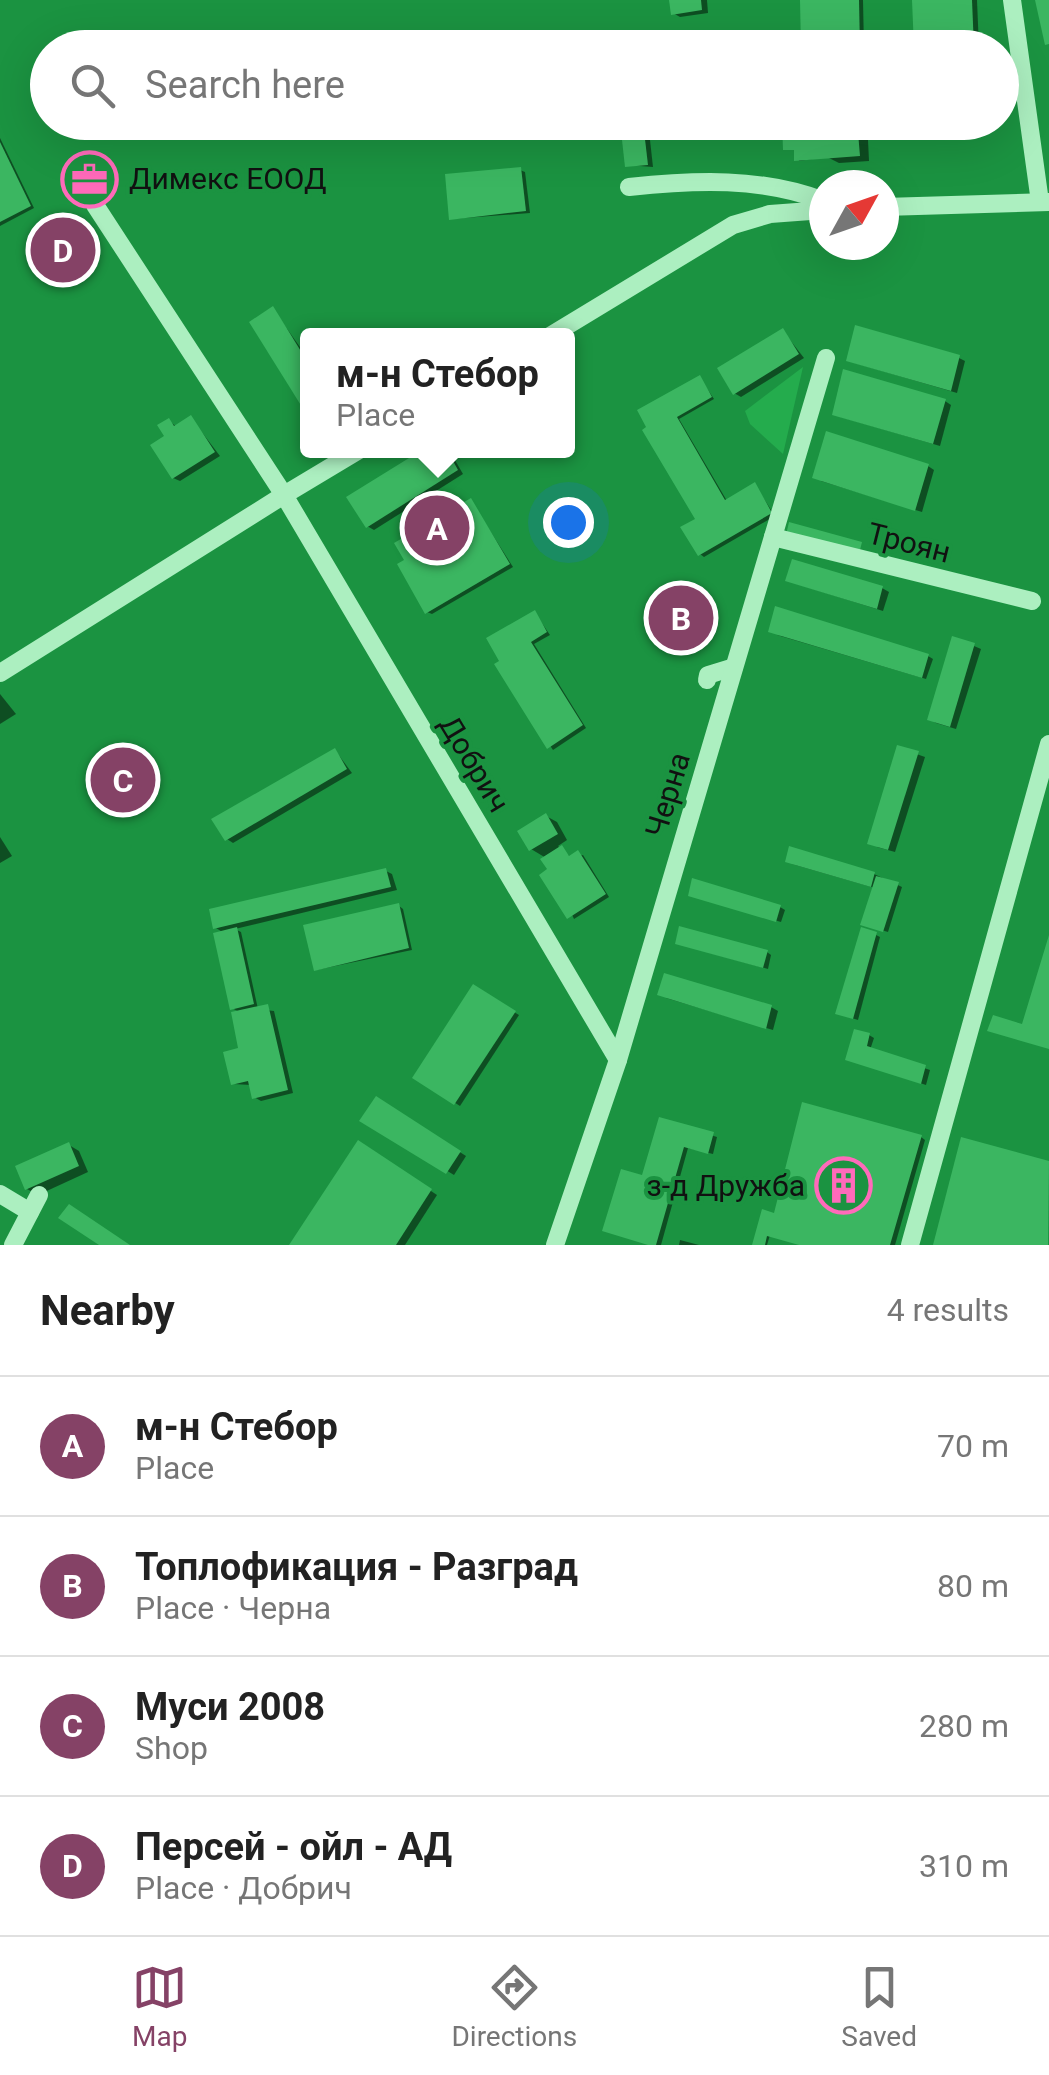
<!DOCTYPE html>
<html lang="en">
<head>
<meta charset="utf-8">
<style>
	:root { --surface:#fff; --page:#f2f2f2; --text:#222; --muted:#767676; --line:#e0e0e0; --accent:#854266 }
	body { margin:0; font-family:Roboto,sans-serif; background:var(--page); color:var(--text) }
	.compass { position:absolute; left:809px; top:170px; width:90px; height:90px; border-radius:50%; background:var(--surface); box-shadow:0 10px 40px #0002; rotate:50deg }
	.you { position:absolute; left:568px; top:522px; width:35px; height:35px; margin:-25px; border:8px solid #fff; border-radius:50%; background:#1a73e8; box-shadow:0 0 0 15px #1a73e833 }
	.badge { display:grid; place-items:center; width:65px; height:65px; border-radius:50%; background:var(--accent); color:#fff; font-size:32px; font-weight:700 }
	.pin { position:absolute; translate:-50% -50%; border:5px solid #fff; box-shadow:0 2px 10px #0006 }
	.popup { position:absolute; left:300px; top:328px; width:275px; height:130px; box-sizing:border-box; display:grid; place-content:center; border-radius:10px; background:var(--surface); filter:drop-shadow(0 2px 8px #0005); font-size:32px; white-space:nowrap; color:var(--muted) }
	.popup b { font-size:38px; color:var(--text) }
	.popup::after { content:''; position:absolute; left:50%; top:100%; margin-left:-20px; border:20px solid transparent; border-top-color:var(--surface) }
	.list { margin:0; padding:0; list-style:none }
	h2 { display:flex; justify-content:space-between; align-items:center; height:130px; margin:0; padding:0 40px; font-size:42px }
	h2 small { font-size:32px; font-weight:400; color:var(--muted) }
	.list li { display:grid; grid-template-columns:65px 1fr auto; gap:30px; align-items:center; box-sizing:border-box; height:140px; padding:0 40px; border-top:2px solid var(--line) }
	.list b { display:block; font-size:38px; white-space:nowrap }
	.list p { margin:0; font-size:32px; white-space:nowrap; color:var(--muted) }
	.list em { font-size:32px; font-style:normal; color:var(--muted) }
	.icon { flex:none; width:55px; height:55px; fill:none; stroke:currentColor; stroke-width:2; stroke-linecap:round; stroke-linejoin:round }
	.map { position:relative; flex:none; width:1049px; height:1245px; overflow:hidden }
	.search { position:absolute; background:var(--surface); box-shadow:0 10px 40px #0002; left:30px; right:30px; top:30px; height:110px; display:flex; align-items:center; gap:25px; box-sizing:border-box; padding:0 35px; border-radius:55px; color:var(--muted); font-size:38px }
	.sheet { height:690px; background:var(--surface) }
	nav { display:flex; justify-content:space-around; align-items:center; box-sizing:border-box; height:140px; border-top:2px solid var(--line); background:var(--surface); font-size:28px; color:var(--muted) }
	nav a { display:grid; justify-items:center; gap:5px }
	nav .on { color:var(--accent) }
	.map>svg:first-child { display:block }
</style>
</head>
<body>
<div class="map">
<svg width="1049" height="1245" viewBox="0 0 1049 1245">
	<rect width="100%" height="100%" fill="#1b9341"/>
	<polygon fill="#24ac4d" points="803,367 783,454 750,424 745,411"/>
	<g fill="#0007">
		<polygon points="672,0 707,0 708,13 680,17 673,13"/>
		<polygon points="802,0 863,0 864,48 803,48"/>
		<polygon points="914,0 977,0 979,48 917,48"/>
		<polygon points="622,122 648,122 653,167 627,165"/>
		<polygon points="785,122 802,122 803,138 858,134 868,140 869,161 839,163 827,157 799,161 797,150 786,149"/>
		<polygon points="0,138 34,208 0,226"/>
		<polygon points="520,170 525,172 530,213 451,219"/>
		<polygon points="67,234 83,260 65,270 60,267"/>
		<polygon points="273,309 307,357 307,410 252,322"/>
		<polygon points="783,331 804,358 741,397 734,393"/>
		<polygon points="959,358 965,361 957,393 855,363"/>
		<polygon points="700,378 714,399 679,419 727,501 755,485 775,516 704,557 700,554 698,519 645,431"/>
		<polygon points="945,401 951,405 940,446 841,417"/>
		<polygon points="191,418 220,456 180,481 173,478 169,421 177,427"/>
		<polygon points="427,450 449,450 463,474 374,530 367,526"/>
		<polygon points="928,466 934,470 922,512 821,481"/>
		<polygon points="471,501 513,567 432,614 427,612"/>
		<polygon points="794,583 882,588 889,592 883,611"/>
		<polygon points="697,596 714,619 673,645 668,642 681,603"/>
		<polygon points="535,613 550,635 534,644 586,728 553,750 497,665"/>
		<polygon points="777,635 928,656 933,659 926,679"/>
		<polygon points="974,646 981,649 956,729 936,723 929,719"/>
		<polygon points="0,694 16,714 0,724"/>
		<polygon points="899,748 925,757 895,852 877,847"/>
		<polygon points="335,750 352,773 233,843 227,839"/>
		<polygon points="546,816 557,822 567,840 558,846 571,858 583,855 609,897 574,919 546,858 531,849"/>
		<polygon points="0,837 12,856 0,863"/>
		<polygon points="792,864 874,874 902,887 888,932 868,926 875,888"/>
		<polygon points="386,871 392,874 397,890 235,929 241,932 258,1009 274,1011 293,1093 261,1101 254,1097 251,1085 233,1084 241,1050 241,1013 232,1008 224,933 216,928"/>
		<polygon points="695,897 780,907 785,910 781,922"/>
		<polygon points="399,906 403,909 412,950 316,970"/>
		<polygon points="876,935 880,937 858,1020 842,1015"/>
		<polygon points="682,945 767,952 771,955 768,969"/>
		<polygon points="474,988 519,1015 460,1106 415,1077"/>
		<polygon points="666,998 771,1007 778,1011 773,1030"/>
		<polygon points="869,1035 874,1038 870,1050 930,1070 926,1085 852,1061"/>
		<polygon points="377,1099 466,1156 454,1175 363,1120"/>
		<polygon points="661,1120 717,1137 713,1154 688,1148 661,1245 651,1245 643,1178"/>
		<polygon points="921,1137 925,1140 895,1245 801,1245 770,1235 767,1245 755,1245 772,1215"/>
		<polygon points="359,1143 437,1195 405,1245 292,1245"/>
		<polygon points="69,1145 79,1151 88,1172 38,1195 27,1189"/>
		<polygon points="680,1240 699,1245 679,1245"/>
	</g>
	<g fill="#3bb661">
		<polygon points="669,0 701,0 702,10 671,15"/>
		<polygon points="800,0 859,0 860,48 801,48"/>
		<polygon points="912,0 972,0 974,48 914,48"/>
		<polygon points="1035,0 1049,0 1049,44 1045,45"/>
		<polygon points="586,34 588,48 488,48 488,44"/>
		<polygon points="620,122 643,122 648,165 625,167"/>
		<polygon points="782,122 801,122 802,135 858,132 860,156 794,161 794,150 783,150"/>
		<polygon points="0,142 31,206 0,222"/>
		<polygon points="521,167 526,211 449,220 445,174"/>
		<polygon points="67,231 80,257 58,269 44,243"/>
		<polygon points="273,306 307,361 307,415 249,322"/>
		<polygon points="855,325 960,355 951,391 846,361"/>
		<polygon points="783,328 799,354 733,395 717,368"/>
		<polygon points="843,369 946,399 933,444 832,415"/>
		<polygon points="700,375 712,397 677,417 725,500 755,482 772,513 698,556 680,527 695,519 642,430 646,427 637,410"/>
		<polygon points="191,415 215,452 172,479 150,445 164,436 157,425 169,418 174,426"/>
		<polygon points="826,431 929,464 915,511 812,478"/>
		<polygon points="422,450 447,450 458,470 366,528 346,497"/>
		<polygon points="471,498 510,564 425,614 397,564 404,560 394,543"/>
		<polygon points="789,522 862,542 859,554 786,535"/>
		<polygon points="792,559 883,586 877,609 785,581"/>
		<polygon points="697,593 711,616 666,644 650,619 678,602 676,599"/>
		<polygon points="775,606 929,654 922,678 768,632"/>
		<polygon points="535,610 547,632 531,642 583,725 547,749 494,664 499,661 486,638"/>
		<polygon points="952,636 975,643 950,727 927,720"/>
		<polygon points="897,745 919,751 888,850 867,844"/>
		<polygon points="335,748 347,769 225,841 211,819"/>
		<polygon points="546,813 558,834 529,851 517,831"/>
		<polygon points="562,845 569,856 578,850 606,894 567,919 539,875 547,869 540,859"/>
		<polygon points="789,846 875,872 871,887 785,862"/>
		<polygon points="386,868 391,887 213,929 209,909"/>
		<polygon points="876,876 899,882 883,932 860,925"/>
		<polygon points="692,878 781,905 776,922 688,896"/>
		<polygon points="399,903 409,948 314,971 303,925"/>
		<polygon points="679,926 768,950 763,968 675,944"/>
		<polygon points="237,927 254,1004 230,1010 213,933"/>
		<polygon points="861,927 877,932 853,1019 835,1014"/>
		<polygon points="1049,935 1049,1049 987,1031 993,1015 1022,1024"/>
		<polygon points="664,973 772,1005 766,1029 657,995"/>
		<polygon points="473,984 516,1011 454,1105 412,1078"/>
		<polygon points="268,1004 288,1090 252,1099 248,1081 231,1085 223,1052 238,1048 231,1012"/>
		<polygon points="854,1029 870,1033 867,1046 926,1065 921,1084 845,1060"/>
		<polygon points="376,1096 461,1151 446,1174 359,1121"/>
		<polygon points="802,1102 922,1135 890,1245 799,1245 767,1236 765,1245 752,1245 762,1209 774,1213"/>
		<polygon points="659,1117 714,1132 708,1154 684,1147 656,1245 648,1245 602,1231 621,1169 642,1175"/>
		<polygon points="961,1137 1049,1161 1048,1245 933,1245"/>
		<polygon points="358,1140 432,1189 396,1245 289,1245"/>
		<polygon points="69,1142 79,1166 25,1190 15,1166"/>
		<polygon points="69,1204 130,1245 99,1245 58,1218"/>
	</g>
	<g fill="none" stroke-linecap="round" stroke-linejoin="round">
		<g stroke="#acefc0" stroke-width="18">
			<polyline points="1012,0 1040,202"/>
			<path d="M 629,187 C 695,180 761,177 824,201"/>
			<polyline points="884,207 1049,202"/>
			<polyline points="550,336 733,225 770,214 824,210"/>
			<polyline points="359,450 284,495 618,1060"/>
			<polyline points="773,537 1032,601"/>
			<polyline points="0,673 284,495 95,205"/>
			<polyline points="707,680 708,675 734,667"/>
			<polyline points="0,1194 30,1212"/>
			<polyline points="13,1245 39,1195"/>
			<polyline points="555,1245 618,1060 826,358"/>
			<polyline points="910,1245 1049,744"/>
		</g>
	</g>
	<defs>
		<symbol id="office-ring" viewBox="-11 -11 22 22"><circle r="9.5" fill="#1b9341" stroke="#ff6aba" stroke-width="1.5"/><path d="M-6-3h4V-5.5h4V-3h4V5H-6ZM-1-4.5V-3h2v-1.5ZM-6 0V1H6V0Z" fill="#ff6aba"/></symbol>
		<symbol id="building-ring" viewBox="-11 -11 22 22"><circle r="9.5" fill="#1b9341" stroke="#ff6aba" stroke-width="1.5"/><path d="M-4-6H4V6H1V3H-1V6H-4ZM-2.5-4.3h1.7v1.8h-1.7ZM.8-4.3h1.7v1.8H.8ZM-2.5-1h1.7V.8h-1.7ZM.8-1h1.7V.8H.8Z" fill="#ff6aba"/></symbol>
	</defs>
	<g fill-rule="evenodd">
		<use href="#office-ring" x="58" y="148" width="63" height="63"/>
		<use href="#building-ring" x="812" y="1154" width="63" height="63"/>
	</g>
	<g text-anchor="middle" stroke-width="8" stroke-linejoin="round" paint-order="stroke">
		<g font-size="30" fill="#111" stroke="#1b9341" text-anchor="start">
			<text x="129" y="189">Димекс ЕООД</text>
			<text x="805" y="1196" text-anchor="end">з-д Дружба</text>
		</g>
		<g font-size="30" fill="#111" stroke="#1b9341">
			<text transform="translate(909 543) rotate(14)" y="10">Троян</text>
			<text transform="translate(474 764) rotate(59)" y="10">Добрич</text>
			<text transform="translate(668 795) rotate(-73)" y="10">Черна</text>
		</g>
	</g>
</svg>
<svg class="compass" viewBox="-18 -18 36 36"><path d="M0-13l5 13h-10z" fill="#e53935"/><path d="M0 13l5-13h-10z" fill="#767676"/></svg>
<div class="you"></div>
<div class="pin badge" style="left:437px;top:528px">A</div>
<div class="popup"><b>м-н Стебор</b>Place</div>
<div class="pin badge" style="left:681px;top:618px">B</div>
<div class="pin badge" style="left:123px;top:780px">C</div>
<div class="pin badge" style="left:63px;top:250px">D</div>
<div class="search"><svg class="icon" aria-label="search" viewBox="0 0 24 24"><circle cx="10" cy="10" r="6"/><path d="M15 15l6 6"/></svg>Search here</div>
</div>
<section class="sheet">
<h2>Nearby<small>4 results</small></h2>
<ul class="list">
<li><span class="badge">A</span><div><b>м-н Стебор</b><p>Place</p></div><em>70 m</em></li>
<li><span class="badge">B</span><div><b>Топлофикация - Разград</b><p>Place · Черна</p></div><em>80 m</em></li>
<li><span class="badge">C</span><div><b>Муси 2008</b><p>Shop</p></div><em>280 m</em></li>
<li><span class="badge">D</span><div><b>Персей - ойл - АД</b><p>Place · Добрич</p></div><em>310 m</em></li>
</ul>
</section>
<nav>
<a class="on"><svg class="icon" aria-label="map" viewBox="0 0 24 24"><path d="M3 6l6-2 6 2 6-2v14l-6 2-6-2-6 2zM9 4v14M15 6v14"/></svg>Map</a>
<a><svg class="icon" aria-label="directions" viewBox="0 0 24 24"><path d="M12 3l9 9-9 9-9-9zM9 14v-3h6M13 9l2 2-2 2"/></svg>Directions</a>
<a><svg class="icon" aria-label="saved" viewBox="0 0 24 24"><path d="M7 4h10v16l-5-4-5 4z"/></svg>Saved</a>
</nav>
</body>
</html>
